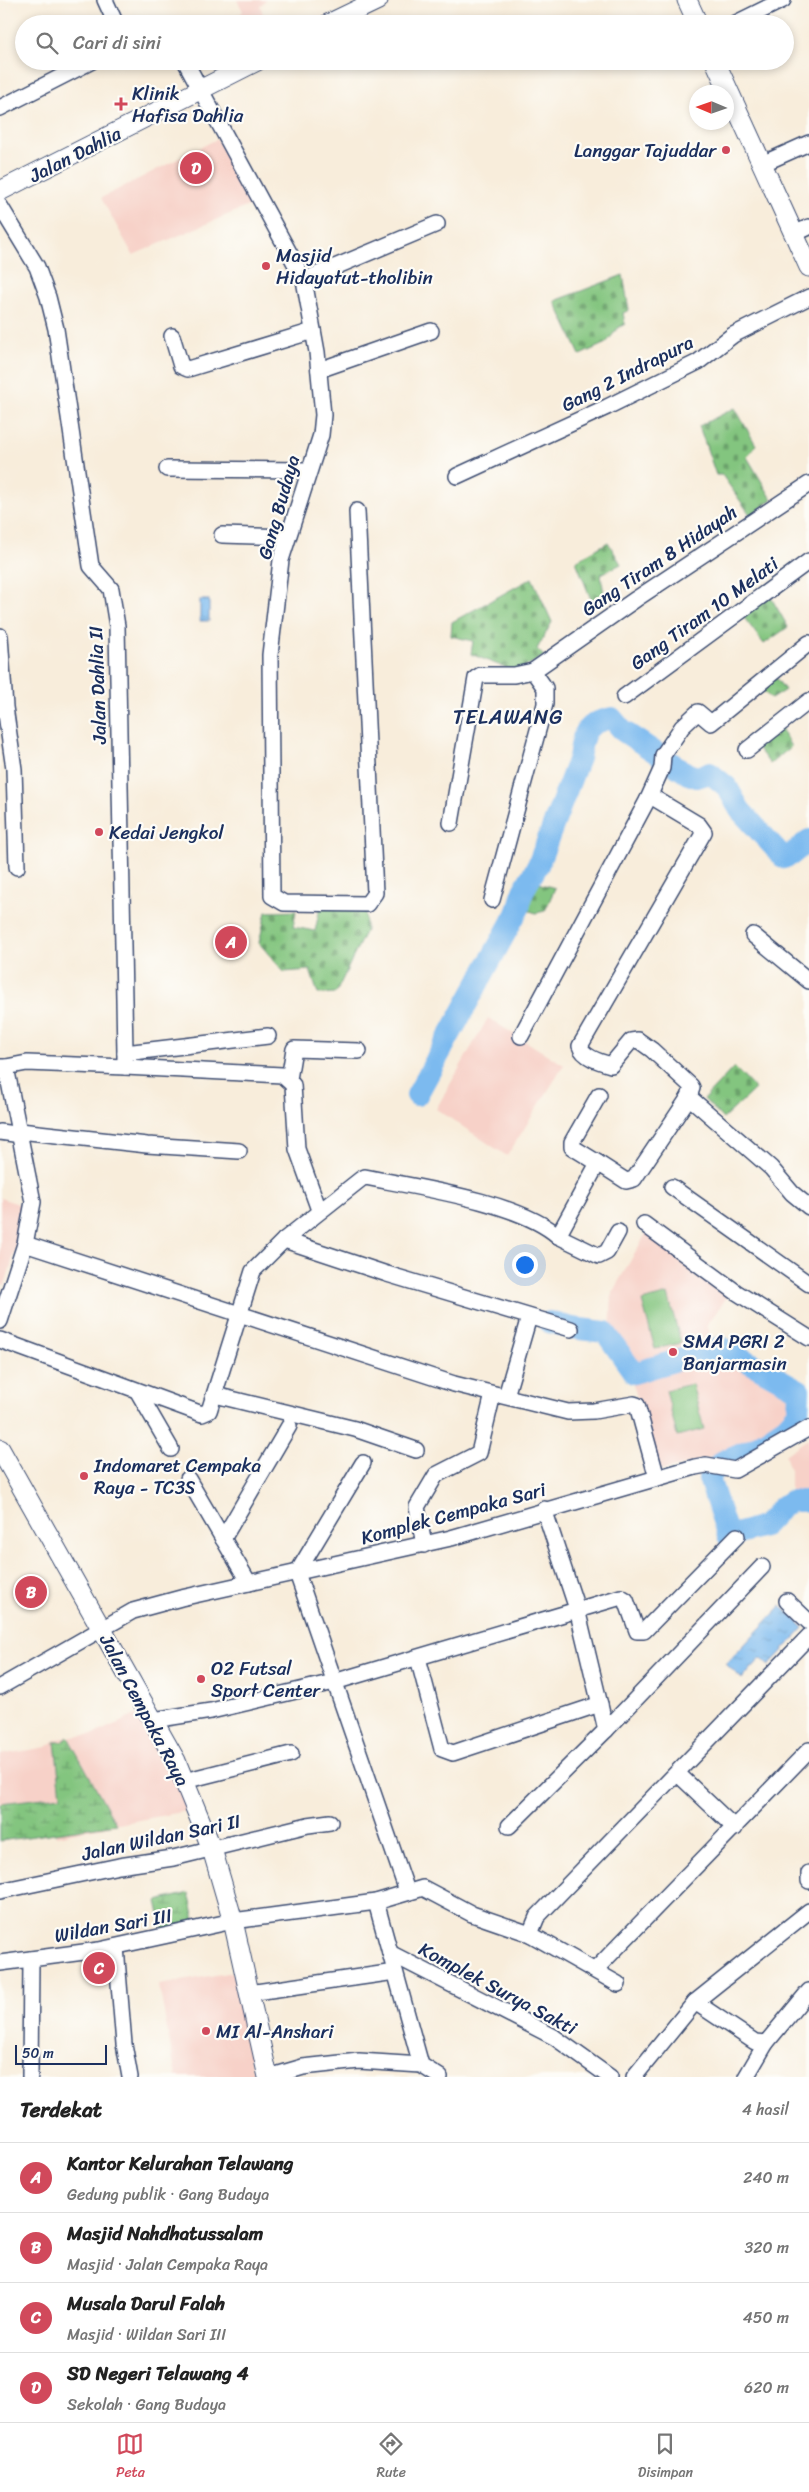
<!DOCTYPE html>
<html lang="id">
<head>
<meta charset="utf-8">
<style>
	:root { --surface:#fff; --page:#f2f2f2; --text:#222; --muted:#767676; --line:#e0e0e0; --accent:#d1495b }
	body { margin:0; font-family:Sriracha,sans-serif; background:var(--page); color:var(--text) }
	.compass { position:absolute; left:689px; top:85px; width:45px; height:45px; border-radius:50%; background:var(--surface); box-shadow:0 2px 8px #0003; rotate:272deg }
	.scale { position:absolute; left:15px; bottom:12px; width:92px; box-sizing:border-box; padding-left:5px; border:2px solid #1b2f5e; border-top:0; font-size:14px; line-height:18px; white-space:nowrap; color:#1b2f5e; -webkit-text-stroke:4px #fdfcf7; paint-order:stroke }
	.you { position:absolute; left:524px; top:1264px; width:18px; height:18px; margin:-12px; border:4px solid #fff; border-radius:50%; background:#1a73e8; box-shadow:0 0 0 8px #1a73e833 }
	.badge { display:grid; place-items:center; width:32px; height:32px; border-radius:50%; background:var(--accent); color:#fff; font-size:16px; font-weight:700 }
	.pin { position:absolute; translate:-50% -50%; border:2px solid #fff; box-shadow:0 1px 5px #0006 }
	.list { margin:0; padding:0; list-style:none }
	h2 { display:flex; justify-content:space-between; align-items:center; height:65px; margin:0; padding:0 20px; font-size:21px }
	h2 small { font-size:16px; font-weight:400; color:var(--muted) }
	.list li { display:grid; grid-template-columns:32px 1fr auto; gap:15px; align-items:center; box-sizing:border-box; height:70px; padding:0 20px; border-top:1px solid var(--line) }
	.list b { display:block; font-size:19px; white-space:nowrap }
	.list p { margin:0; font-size:16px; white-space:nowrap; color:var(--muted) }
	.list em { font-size:16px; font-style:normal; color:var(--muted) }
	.icon { flex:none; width:28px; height:28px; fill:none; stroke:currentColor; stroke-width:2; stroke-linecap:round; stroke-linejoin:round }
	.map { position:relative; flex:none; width:809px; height:2077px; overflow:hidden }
	.search { position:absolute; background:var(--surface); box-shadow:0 2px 8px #0003; left:15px; right:15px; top:15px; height:55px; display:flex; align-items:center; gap:12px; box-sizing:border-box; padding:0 18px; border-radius:28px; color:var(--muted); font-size:19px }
	.sheet { height:345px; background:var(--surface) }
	nav { display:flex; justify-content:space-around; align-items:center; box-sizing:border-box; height:70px; border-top:1px solid var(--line); background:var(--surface); font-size:14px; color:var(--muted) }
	nav a { display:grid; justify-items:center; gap:2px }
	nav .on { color:var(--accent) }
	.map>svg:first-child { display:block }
</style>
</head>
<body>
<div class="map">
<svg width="809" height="2077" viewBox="0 0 809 2077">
	<defs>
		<pattern id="wetland-marsh" width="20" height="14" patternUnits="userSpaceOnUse" patternTransform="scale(1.25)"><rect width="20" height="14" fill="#83c57f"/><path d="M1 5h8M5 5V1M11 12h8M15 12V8" fill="none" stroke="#6aa06b"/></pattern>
		<pattern id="cemetery-stones" width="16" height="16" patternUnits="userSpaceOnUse" patternTransform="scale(1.25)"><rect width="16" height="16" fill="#83c57f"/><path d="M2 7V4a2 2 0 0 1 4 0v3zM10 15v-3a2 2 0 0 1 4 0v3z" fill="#6aa06b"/></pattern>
		<pattern id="water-ripples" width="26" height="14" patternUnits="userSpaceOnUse" patternTransform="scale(1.25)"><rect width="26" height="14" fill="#7bbaef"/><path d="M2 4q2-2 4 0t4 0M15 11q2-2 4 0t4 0" fill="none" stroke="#6498c5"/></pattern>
	</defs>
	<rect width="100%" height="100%" fill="#fdfcf7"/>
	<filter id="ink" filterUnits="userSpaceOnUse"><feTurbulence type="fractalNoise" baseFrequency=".02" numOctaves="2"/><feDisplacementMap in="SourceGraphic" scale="10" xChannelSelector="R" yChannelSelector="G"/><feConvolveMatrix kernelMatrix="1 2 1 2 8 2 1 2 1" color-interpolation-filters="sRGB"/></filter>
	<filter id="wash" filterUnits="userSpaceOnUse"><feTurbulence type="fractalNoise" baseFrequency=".0096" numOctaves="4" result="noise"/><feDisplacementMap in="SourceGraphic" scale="20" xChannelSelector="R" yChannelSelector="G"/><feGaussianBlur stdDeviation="1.12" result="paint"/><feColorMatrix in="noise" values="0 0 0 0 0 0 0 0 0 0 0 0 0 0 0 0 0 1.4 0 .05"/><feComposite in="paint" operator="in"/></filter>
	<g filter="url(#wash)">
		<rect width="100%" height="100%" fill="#f8eddb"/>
		<g fill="#f7d1c8">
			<polygon points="237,0 266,0 260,6 267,24 244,24 240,14 243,11"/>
			<polygon points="217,139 253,204 133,255 101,198"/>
			<polygon points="488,1018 564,1065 507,1156 436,1109"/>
			<polygon points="0,1198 28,1207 5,1285 0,1283"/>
			<polygon points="648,1230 732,1290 707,1325 714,1345 791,1393 792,1416 745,1448 661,1471 625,1360 610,1333 612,1293"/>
			<polygon points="809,1438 809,1499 790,1500 790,1470 785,1455"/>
			<polygon points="142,1712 192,1810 56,1836 51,1797 0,1804 0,1755 47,1747 57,1739 94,1734"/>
			<polygon points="233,1972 254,2077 176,2077 159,1985"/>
		</g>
		<g fill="url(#wetland-marsh)" stroke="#4f7a6e">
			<polygon points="68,1737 116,1824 0,1841 0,1803 61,1796 55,1742 62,1742"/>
			<polygon points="189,1893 196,1924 164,1932 157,1901"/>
		</g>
		<g fill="url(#cemetery-stones)" stroke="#4f7a6e">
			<polygon points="623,275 629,310 623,313 625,324 618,328 606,343 580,355 555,301"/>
			<polygon points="735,408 756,445 747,457 772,499 751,516 722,475 716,475 699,426"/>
			<polygon points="608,542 621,564 601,574 604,595 592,602 576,561"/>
			<polygon points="532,578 552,622 537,649 544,656 516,672 471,654 473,641 451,636 452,622"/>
			<polygon points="769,594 788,627 764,644 742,615"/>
			<polygon points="773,674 785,690 771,699 759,687"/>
			<polygon points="781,728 791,747 770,764 757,747"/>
			<polygon points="534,882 555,888 545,911 536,913 524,909"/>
			<polygon points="320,908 365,908 366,930 336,993 318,994 310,970 284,972 259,943 266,912 296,911 293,927 315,931"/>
			<polygon points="734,1067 755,1089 723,1119 704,1099"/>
		</g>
		<g fill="#83c57f" stroke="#4f7a6e">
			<polygon points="668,1294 681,1343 655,1349 642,1301"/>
			<polygon points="692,1384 704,1429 677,1436 666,1390"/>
		</g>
		<g fill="url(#water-ripples)" stroke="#4b74a6">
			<rect x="200" y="600" width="9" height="21"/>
			<polygon points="781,1606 804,1628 769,1665 761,1658 742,1679 726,1664"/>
		</g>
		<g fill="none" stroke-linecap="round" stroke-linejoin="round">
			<g stroke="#7bbaef" stroke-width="22">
				<path d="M 417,1095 L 519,908 L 523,891 L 538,865 L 579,758 C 583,732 585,723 612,718 L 623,731 L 688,774 L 697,777 L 710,773 L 727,787 L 740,810 L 784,858 L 791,855 L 809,840"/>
				<polyline points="549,1322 572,1328 605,1332 634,1373 721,1347 799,1390 798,1413 786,1426 755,1447 721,1462 709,1478 728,1536 764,1526 782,1507 791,1501 809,1501"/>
			</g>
		</g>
	</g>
	<g filter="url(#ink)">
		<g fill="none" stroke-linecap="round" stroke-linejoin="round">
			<defs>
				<g id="minor">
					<polyline points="105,0 116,24"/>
					<polyline points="734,24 783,0"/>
					<polyline points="185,61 304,280 317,352 323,415 321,435 281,560 270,655 272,896 284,903 367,904 375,893 357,511"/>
					<polyline points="0,108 92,61"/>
					<polyline points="762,164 809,143"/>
					<polyline points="0,206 37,267 48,297 56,329 91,566 111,589 117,626 125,1053 125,1067 27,1063 6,1067"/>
					<polyline points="794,234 809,227"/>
					<polyline points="304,280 437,224"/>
					<polyline points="172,336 181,366 188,369 313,331"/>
					<polyline points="319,370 431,331"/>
					<polyline points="167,469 309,470"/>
					<polyline points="457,476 607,407 698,362 733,335 809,297"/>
					<polyline points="222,535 288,537"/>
					<polyline points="0,636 5,707 14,769 17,867"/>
					<polyline points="624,697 809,561"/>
					<polyline points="747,750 809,701"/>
					<path d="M 648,799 L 654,798 L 699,825 L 704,832 L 580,1046 C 583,1057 600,1062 611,1065 L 631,1041 L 638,1040 L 652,1050 L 691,1086 L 692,1088 L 689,1097"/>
					<polyline points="451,823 476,678 481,675 514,675 533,671 636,599 809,484"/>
					<polyline points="492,900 545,704 545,688 533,671"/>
					<polyline points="753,935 809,981"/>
					<polyline points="521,1036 648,799 662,768 663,755 682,727 698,712 711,723 809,643"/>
					<polyline points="125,1053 268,1036"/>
					<polyline points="0,1067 6,1067 33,1202 25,1244 0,1321"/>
					<polyline points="125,1067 282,1075 293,1085 297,1149 319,1210"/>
					<polyline points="289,1079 294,1049 359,1051"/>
					<polyline points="20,1131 147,1145 239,1151"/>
					<polyline points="0,1132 21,1135"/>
					<polyline points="598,1163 572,1147 572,1142 599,1095"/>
					<polyline points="672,1187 809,1284"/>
					<polyline points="644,1224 736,1292 809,1338"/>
					<polyline points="618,1232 607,1252 599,1256 558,1236 598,1163 626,1181 634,1179 689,1097 771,1168 792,1193 809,1207"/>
					<polyline points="284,1240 387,1274 571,1329"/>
					<polyline points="25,1244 454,1384 568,1412 594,1411 634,1404 637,1405 657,1478"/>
					<path d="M 0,1340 L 202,1414 L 209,1411 L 253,1271 L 284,1240 L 361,1179 L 365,1177 C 416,1187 520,1202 558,1236"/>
					<polyline points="138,1392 171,1449"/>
					<polyline points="215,1395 355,1429 416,1450"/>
					<polyline points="506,1396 529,1317"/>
					<polyline points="363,1463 297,1573 407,1891"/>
					<polyline points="188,1479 249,1583"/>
					<polyline points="223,1539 289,1426"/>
					<polyline points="424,1545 417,1507 436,1475 479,1453 493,1394"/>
					<polyline points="787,1601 809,1622"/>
					<polyline points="418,1658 442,1749 453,1753 600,1704"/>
					<polyline points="0,1687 133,1611 181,1598 451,1538 695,1467 706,1465 735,1470 809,1428"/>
					<polyline points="153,1720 211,1711 334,1682 621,1597 626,1600 637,1631 644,1631 737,1536"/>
					<polyline points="606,1730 762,1567"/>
					<polyline points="677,1773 735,1828"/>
					<polyline points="184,1781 291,1754"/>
					<polyline points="509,1826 606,1730 577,1609 544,1509"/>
					<polyline points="809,1873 809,1881"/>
					<polyline points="0,1891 119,1866 173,1858 308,1825 330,1822"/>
					<polyline points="376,1902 421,2065 440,2077"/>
					<polyline points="530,1934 537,1917 809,1636"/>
					<polyline points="116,1947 124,2044 130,2077"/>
					<polyline points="390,1953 554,2037 610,2077"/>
					<polyline points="0,1963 99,1950 233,1921 376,1902 423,1888 472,1914 530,1934 618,1984"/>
					<polyline points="596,1969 809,1750"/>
					<polyline points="249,1993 395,1972"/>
					<polyline points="695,2002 809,1911"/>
					<polyline points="30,2077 31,1959"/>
					<polyline points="269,2077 303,2067 359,2061 421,2065"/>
					<polyline points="634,2077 695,2002 755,2042 766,2043 809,1991"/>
					<polyline points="746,2077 766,2043"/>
				</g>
				<g id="tertiary">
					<polyline points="687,0 698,24"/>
					<polyline points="328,24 378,0"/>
					<polyline points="715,61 809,267"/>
					<polyline points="0,191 257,61"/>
					<polyline points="0,1449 176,1761 212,1849 233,1921 268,2077"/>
				</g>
			</defs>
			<use href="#minor" stroke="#3c4c71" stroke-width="18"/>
			<use href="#tertiary" stroke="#3c4c71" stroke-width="21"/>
			<use href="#minor" stroke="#fff" stroke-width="15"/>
			<use href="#tertiary" stroke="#fff" stroke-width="19"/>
		</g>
	</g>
	<g fill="#d1495b" stroke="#fdfcf7" stroke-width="2">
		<path d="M118.5 96.5h5v5h5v5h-5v5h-5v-5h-5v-5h5z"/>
		<circle cx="726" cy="150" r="5"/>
		<circle cx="266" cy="266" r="5"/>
		<circle cx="99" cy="832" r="5"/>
		<circle cx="673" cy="1352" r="5"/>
		<circle cx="84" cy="1476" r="5"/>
		<circle cx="201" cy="1679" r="5"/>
		<circle cx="206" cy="2031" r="5"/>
	</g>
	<g text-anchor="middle" stroke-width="4.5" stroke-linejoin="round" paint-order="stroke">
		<g font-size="19" fill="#1b2f5e" stroke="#fdfcf7" text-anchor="start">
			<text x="132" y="100">Klinik<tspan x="132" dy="22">Hafisa Dahlia</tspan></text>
			<text x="716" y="157" text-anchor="end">Langgar Tajuddar</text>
			<text x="276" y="262">Masjid<tspan x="276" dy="22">Hidayatut-tholibin</tspan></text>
			<text x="109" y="839">Kedai Jengkol</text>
			<text x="683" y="1348">SMA PGRI 2<tspan x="683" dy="22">Banjarmasin</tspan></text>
			<text x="94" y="1472">Indomaret Cempaka<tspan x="94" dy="22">Raya - TC3S</tspan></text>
			<text x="211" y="1675">O2 Futsal<tspan x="211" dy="22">Sport Center</tspan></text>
			<text x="216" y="2038">MI Al-Anshari</text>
		</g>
		<g font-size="19" fill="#1b2f5e" stroke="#fdfcf7">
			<text transform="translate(75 154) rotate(-27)" y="7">Jalan Dahlia</text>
			<text transform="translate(627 373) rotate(-27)" y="7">Gang 2 Indrapura</text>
			<text transform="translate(278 507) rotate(-74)" y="7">Gang Budaya</text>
			<text transform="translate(659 560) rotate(-34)" y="7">Gang Tiram 8 Hidayah</text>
			<text transform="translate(704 613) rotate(-36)" y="7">Gang Tiram 10 Melati</text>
			<text transform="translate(97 685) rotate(-92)" y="7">Jalan Dahlia II</text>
			<text transform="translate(453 1513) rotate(-15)" y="7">Komplek Cempaka Sari</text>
			<text transform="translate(145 1710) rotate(62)" y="7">Jalan Cempaka Raya</text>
			<text transform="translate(161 1837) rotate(-12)" y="7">Jalan Wildan Sari II</text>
			<text transform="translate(113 1925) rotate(-10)" y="7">Wildan Sari III</text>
			<text transform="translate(498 1988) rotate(28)" y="7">Komplek Surya Sakti</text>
		</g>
		<g font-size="21" letter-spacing="1" fill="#1b2f5e" stroke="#fdfcf7">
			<text x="508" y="724">TELAWANG</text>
		</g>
	</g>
</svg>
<svg class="compass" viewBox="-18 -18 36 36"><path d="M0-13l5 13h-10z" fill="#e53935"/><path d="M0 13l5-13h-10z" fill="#767676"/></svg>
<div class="scale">50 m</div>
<div class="you"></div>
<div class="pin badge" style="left:231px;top:942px">A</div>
<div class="pin badge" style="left:31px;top:1592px">B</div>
<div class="pin badge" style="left:99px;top:1968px">C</div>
<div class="pin badge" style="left:196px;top:168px">D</div>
<div class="search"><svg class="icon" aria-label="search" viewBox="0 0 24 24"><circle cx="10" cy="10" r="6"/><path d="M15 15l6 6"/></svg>Cari di sini</div>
</div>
<section class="sheet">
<h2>Terdekat<small>4 hasil</small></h2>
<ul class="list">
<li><span class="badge">A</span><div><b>Kantor Kelurahan Telawang</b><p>Gedung publik · Gang Budaya</p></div><em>240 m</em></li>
<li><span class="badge">B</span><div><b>Masjid Nahdhatussalam</b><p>Masjid · Jalan Cempaka Raya</p></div><em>320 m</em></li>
<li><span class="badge">C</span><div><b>Musala Darul Falah</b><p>Masjid · Wildan Sari III</p></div><em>450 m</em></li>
<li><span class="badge">D</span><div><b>SD Negeri Telawang 4</b><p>Sekolah · Gang Budaya</p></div><em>620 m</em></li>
</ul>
</section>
<nav>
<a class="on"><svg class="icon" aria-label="map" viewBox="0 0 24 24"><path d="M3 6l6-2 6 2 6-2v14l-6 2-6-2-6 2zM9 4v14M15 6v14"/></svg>Peta</a>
<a><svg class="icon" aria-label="directions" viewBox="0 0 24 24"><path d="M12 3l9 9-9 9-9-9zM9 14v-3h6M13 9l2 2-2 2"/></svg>Rute</a>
<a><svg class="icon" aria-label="saved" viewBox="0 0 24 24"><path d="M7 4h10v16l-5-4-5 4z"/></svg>Disimpan</a>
</nav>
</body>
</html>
